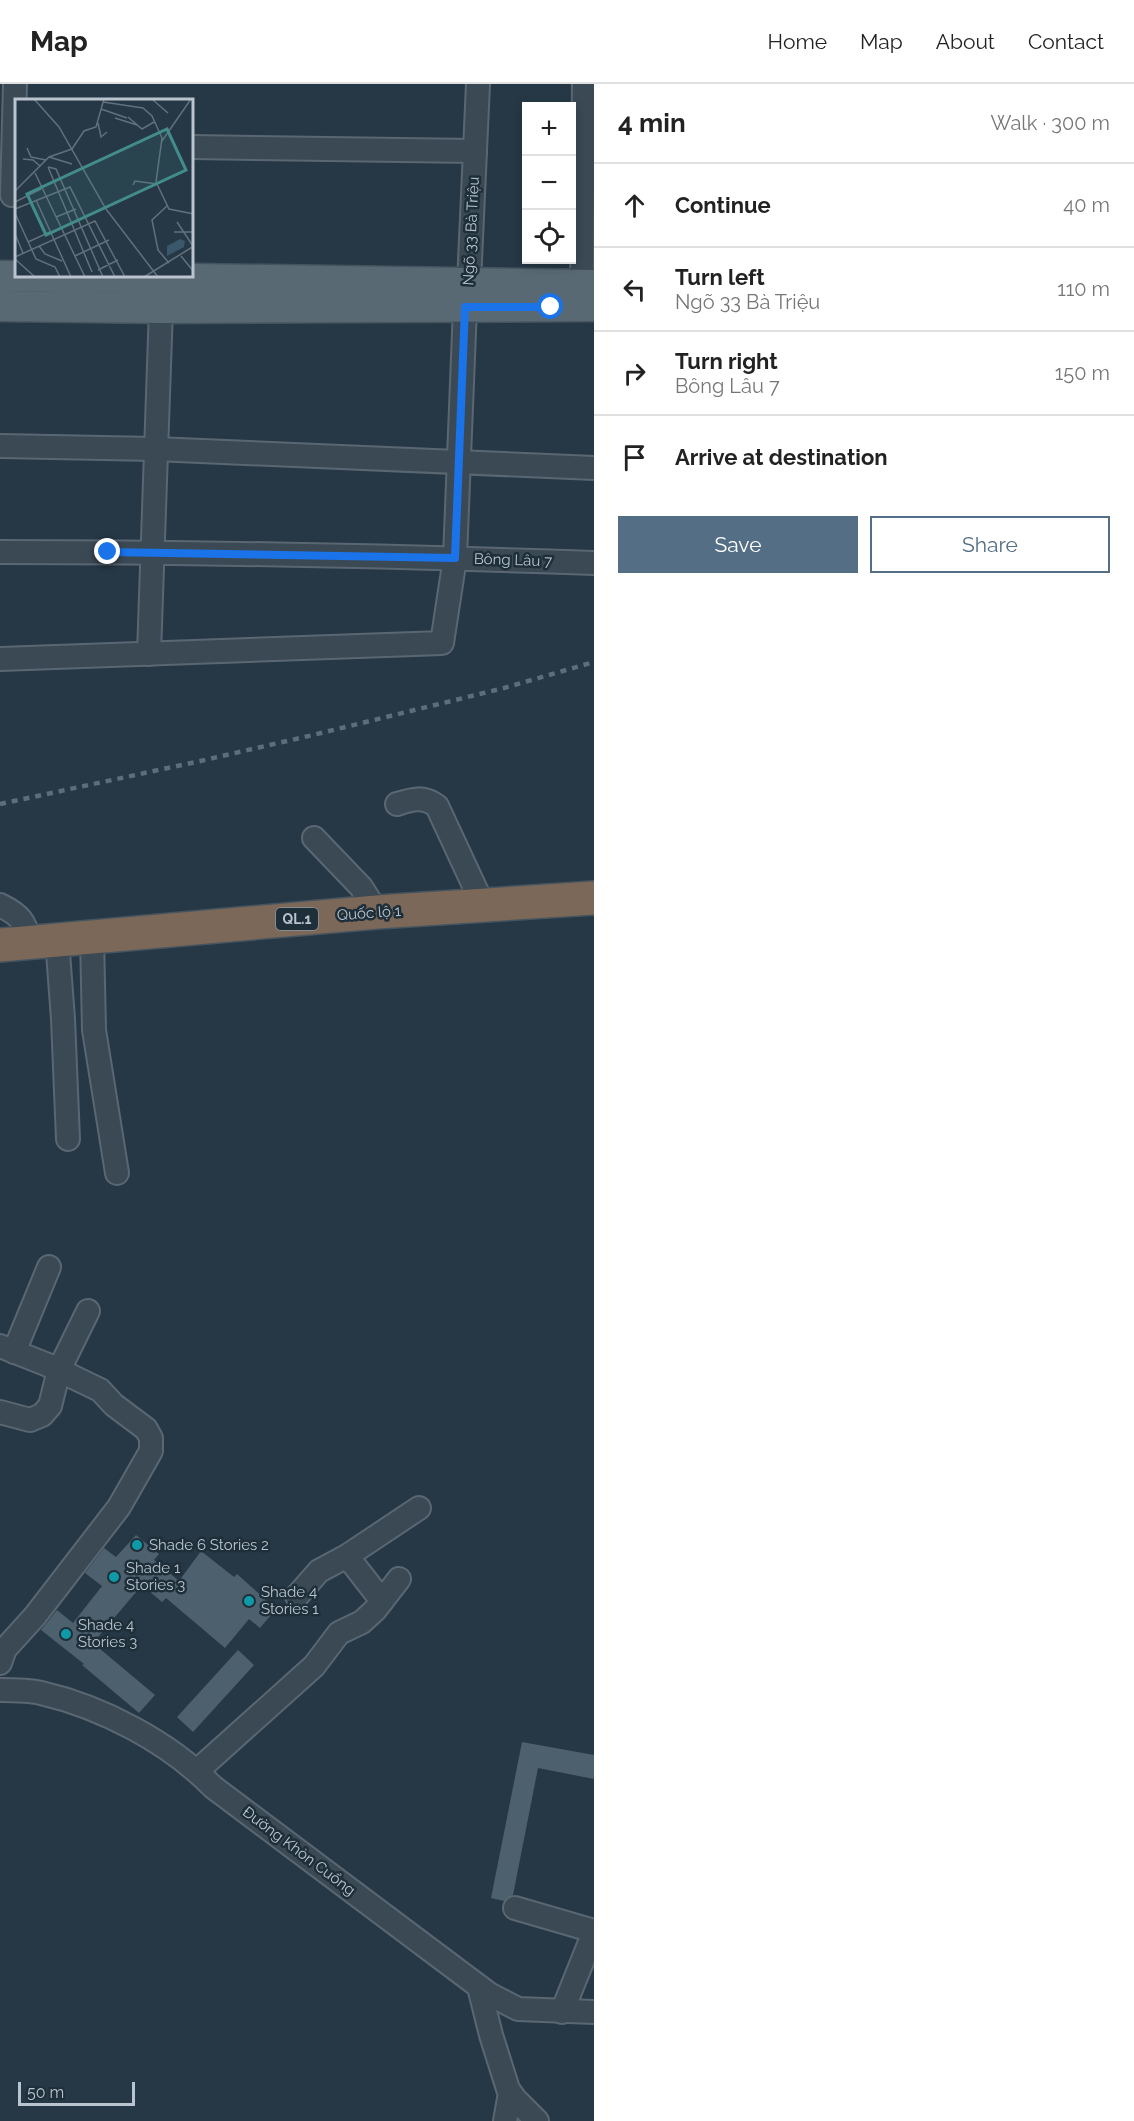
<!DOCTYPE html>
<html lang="en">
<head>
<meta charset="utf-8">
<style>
	:root { --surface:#fff; --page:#f6f6f6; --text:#222; --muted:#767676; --line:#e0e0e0; --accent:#536e85 }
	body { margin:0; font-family:Raleway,sans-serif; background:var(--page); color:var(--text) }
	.controls { position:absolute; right:18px; top:18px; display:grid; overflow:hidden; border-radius:0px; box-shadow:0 3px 9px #0003 }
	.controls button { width:54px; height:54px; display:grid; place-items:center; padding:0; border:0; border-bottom:2px solid var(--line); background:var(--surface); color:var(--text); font:30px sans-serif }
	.scale { position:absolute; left:18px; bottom:15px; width:117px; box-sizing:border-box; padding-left:6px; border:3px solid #b9c4ce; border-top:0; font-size:16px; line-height:21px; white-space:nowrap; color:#b9c4ce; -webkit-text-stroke:4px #1f2f3a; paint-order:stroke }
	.stop { position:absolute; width:18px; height:18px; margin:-14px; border:4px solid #1a73e8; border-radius:50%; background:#fff }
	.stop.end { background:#1a73e8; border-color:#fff; box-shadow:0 2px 6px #0008 }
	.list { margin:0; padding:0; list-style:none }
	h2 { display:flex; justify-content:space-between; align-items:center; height:78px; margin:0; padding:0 24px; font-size:26px }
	h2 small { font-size:20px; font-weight:400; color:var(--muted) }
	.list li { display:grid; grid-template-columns:39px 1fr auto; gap:18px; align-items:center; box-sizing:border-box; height:84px; padding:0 24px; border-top:2px solid var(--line) }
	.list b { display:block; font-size:22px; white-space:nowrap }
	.list p { margin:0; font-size:20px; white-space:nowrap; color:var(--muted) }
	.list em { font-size:20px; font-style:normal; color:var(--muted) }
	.actions { display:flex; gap:12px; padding:18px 24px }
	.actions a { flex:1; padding:14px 0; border:2px solid var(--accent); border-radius:0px; text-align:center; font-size:21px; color:var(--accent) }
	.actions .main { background:var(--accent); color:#fff }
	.icon { flex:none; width:33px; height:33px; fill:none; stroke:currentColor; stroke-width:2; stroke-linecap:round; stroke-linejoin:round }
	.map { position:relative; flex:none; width:594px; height:2037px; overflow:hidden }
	header { display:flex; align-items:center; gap:36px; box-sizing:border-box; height:84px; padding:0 30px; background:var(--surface); border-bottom:2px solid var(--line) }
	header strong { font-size:28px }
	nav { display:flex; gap:33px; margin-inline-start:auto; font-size:21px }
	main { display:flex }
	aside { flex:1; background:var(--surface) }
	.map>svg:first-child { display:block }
</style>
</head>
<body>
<header>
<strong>Map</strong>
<nav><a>Home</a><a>Map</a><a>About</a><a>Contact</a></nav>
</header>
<main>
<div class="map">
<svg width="594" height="2037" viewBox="0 0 594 2037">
	<rect width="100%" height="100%" fill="#263845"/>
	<g fill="#4d606d">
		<polygon points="136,1451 159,1470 154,1476 179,1497 201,1467 234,1493 237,1490 276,1525 260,1544 249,1535 225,1564 166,1514 162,1518 142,1501 93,1559 155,1611 139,1629 82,1581 84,1580 41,1546 57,1526 73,1539 102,1502 85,1489 104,1464 116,1473"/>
		<polygon points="238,1566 254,1581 193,1648 177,1633"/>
		<polygon points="522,1658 594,1671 594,1695 538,1684 513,1811 504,1817 491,1814"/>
	</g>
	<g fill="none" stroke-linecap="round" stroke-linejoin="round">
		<defs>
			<g id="minor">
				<polyline points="192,63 475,67"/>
				<polyline points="12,111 15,0"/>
				<polyline points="582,201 584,0"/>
				<polyline points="0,362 155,365 594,384"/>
				<path d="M 0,468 C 198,468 396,472 594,479"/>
				<polyline points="149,570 161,224"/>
				<polyline points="0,575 442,559 455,474 465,223 469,199 478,0"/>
				<path d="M 397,720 C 413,715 423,712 437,722 L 483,821"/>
				<polyline points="314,754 361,803 377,828"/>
				<path d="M 0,821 C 20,831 25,837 30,858"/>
				<polyline points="92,853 94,946 117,1089"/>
				<polyline points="57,855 63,935 68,1055"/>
				<polyline points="0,1262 48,1281 100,1306 114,1321 146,1345 151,1354 151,1367 119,1423 35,1532 5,1565 0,1579"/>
				<polyline points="14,1268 49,1183"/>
				<polyline points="0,1328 30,1336 42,1331 50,1322 59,1286 88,1227"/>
				<polyline points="347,1472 382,1517"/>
				<polyline points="297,1512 319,1487 347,1472 419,1424"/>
				<path d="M 0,1606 C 14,1606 28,1606 41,1609 C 102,1623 169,1658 213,1703 L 489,1910 L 518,1925 L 594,1928"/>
				<polyline points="197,1687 314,1582 339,1549 362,1538 375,1526 399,1495"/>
				<polyline points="515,1824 594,1847"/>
				<polyline points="479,1903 491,1951 508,2005 515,2015 537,2037"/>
				<polyline points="562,1928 594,1848"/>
				<polyline points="505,2037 510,2009"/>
			</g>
			<g id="major">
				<polyline points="0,192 594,201"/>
				<polyline points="0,222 161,224 594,222"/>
			</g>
			<polyline id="highway" points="0,861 377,828 594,814"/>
		</defs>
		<use href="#minor" stroke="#5a6772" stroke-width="26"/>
		<use href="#major" stroke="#45535e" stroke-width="33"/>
		<use href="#highway" stroke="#46545f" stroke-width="36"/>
		<use href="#minor" stroke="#3b4954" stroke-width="22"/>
		<use href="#major" stroke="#596974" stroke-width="30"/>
		<use href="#highway" stroke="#7b6858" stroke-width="33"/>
		<polyline stroke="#5d6e7b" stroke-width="4.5" stroke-dasharray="6 6" stroke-linecap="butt" points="0,720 196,678 313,651 504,604 594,578"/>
	</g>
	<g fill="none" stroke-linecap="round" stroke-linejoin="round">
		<polyline stroke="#1a73e8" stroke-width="8" points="108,468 455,474 465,223 551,223"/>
	</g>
	<g fill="#0f9aa8" stroke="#1f2f3a" stroke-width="2">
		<circle cx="137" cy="1461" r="6"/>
		<circle cx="114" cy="1493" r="6"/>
		<circle cx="249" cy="1517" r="6"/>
		<circle cx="66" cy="1550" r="6"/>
	</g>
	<g text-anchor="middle" stroke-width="5" stroke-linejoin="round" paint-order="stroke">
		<rect fill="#1f2f3a" stroke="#8b97a2" stroke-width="1.5" x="276" y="824" width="42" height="22" rx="4.5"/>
		<g font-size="14" font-weight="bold" fill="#b9c4ce">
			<text x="297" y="840">QL.1</text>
		</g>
		<g font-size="15" fill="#b9c4ce" stroke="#1f2f3a">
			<text transform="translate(471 147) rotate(-87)" y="5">Ngõ 33 Bà Triệu</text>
			<text transform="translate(513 476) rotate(2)" y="5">Bông Lâu 7</text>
			<text transform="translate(369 829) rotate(-4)" y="5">Quốc lộ 1</text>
			<text transform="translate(299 1767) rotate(37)" y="5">Đường Khòn Cuổng</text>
		</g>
		<g font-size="15" fill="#b9c4ce" stroke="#1f2f3a" text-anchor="start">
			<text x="149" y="1466">Shade 6 Stories 2</text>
			<text x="126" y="1489">Shade 1<tspan x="126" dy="17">Stories 3</tspan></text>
			<text x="261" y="1513">Shade 4<tspan x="261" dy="17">Stories 1</tspan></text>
			<text x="78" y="1546">Shade 4<tspan x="78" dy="17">Stories 3</tspan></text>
		</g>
	</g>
	<g transform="translate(15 15)">
		<rect width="178" height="178" fill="#263845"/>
		<path d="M 165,140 L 170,142 L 169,148 L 152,157 L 152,147 Z" fill="#3a576c"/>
		<path fill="none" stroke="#61707c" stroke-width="1.5" d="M 19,0 L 44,28 L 91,110 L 143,178M 138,1 L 153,14M 88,3 L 128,9 L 137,17 L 147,39 L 141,83 L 154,110 L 179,115M 86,10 L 112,19M 113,18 L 127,30 L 139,23M 100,19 L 122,26M 83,24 L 86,38 L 92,33M 147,42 L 176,0M 12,49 L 16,58 L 31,61M 57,50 L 69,32 L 81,28 L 89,0M 34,58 L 57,65M 8,60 L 18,61 L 25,67M 33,68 L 41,70 L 88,178M 33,68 L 77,173M 20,74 L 70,178M 118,86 L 120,82 L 142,85M 0,92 L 34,58 L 57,50M 21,101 L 56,178M 0,103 L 26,90M 152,107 L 137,121 L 143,151 L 154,164M 0,110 L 55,88 L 100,178M 0,114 L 21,160 L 40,168 L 45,178M 41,118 L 61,110M 162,123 L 178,147M 159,133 L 179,133M 0,135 L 8,154M 13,143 L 35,133M 24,147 L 30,155 L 47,162M 60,157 L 94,141M 166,157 L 179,173M 0,158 L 80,122 L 110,178M 0,160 L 20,178M 83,171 L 103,161M 129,178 L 179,147"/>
		<path fill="#428d8b" fill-opacity="0.15" stroke="#428d8b" stroke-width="3" d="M 152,30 L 171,71 L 31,136 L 12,95 Z"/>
		<rect width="178" height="178" fill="none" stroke="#b9c4ce" stroke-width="3"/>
	</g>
</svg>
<div class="controls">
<button>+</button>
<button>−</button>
<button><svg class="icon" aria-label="locate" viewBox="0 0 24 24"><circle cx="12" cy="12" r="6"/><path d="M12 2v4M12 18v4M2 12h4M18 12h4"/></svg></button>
</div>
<div class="scale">50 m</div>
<div class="stop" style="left:551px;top:223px"></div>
<div class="stop end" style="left:108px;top:468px"></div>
</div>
<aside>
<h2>4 min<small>Walk · 300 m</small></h2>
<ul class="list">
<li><svg class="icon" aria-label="ahead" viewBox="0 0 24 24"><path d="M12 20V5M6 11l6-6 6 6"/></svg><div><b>Continue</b></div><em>40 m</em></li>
<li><svg class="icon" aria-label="left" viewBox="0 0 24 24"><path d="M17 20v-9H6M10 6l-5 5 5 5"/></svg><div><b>Turn left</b><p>Ngõ 33 Bà Triệu</p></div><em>110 m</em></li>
<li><svg class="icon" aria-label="right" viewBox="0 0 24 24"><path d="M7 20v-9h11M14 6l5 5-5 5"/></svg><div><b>Turn right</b><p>Bông Lâu 7</p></div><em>150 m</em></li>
<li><svg class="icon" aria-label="arrive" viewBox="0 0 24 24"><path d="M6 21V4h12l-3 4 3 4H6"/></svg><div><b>Arrive at destination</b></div></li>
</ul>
<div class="actions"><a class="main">Save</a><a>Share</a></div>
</aside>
</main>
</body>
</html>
